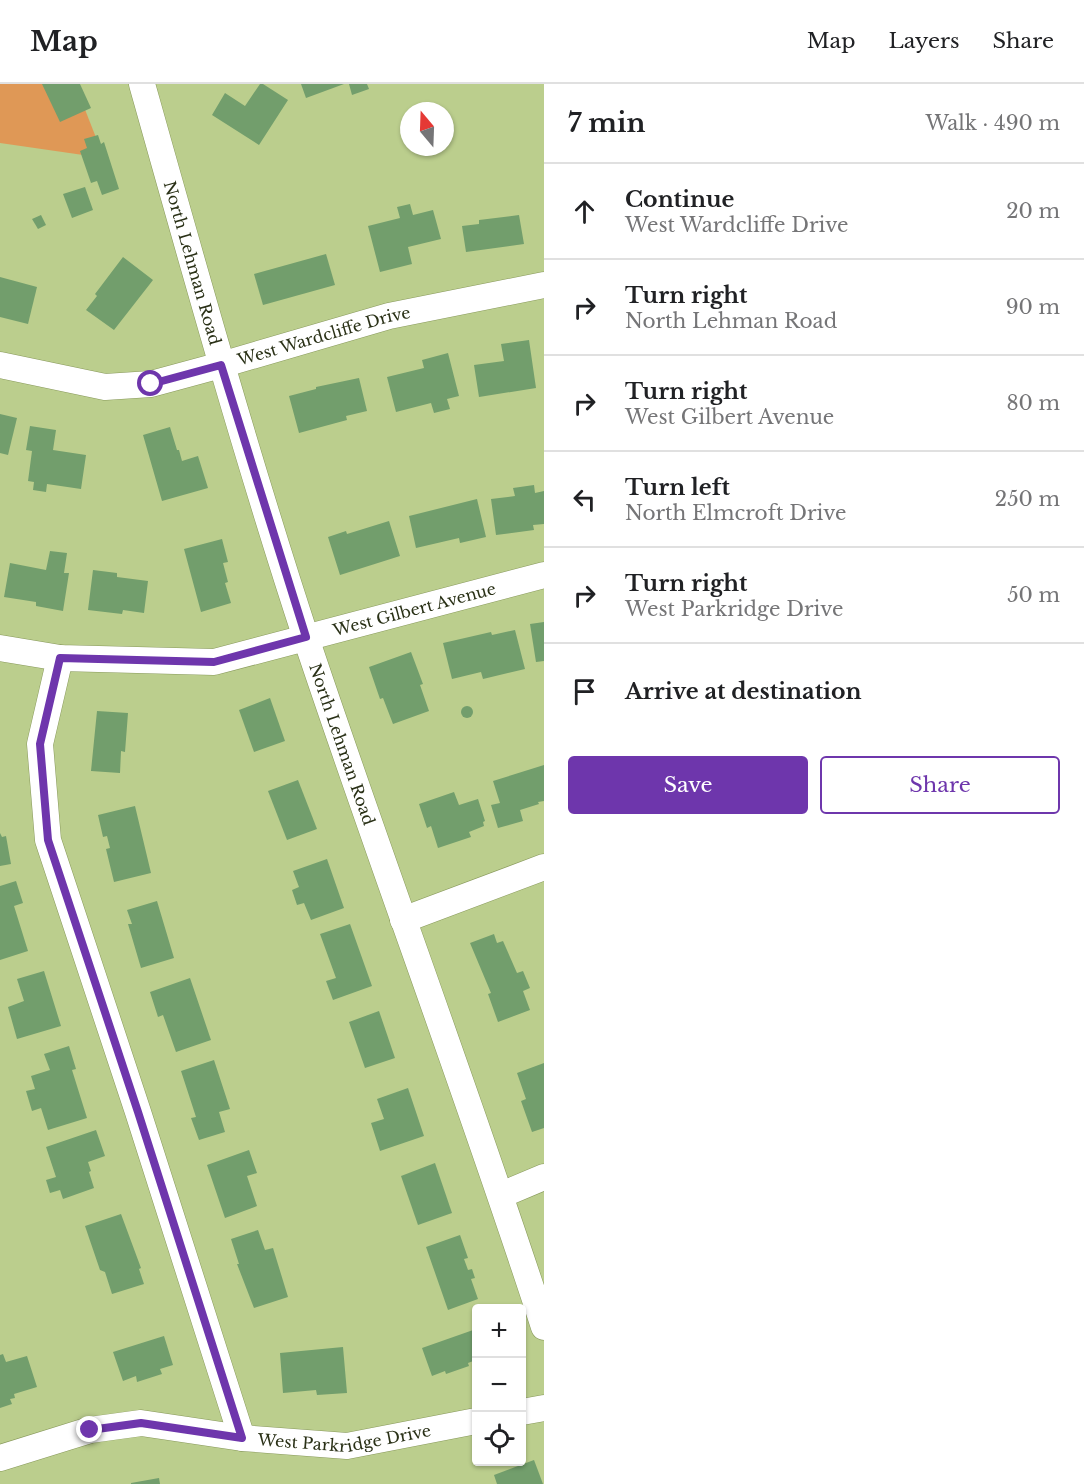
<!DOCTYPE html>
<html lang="en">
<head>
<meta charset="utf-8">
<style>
	:root { --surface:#fff; --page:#f6f6f6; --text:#202124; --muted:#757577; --line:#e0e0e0; --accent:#6e36ac }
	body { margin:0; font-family:"Libre Baskerville",serif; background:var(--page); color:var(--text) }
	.controls { position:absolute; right:18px; bottom:18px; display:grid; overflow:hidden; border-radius:6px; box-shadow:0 2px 4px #0004 }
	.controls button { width:54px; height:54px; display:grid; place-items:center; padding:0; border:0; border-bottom:2px solid var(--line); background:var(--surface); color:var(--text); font:30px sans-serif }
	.compass { position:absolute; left:400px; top:18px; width:54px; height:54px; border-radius:50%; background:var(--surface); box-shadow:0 2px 4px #0004; rotate:341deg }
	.stop { position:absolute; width:18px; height:18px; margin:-14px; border:4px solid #6e36ac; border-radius:50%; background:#fff }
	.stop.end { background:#6e36ac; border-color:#fff; box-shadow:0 2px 6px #0008 }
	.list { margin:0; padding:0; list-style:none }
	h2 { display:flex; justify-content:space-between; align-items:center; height:78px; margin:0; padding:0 24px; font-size:26px }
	h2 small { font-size:20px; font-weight:400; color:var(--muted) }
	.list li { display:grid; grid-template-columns:39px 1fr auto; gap:18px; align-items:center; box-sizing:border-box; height:96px; padding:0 24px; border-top:2px solid var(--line) }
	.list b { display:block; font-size:22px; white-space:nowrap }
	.list p { margin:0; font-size:20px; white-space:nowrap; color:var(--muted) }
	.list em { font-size:20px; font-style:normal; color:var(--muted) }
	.actions { display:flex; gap:12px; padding:18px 24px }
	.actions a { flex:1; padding:14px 0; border:2px solid var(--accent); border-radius:6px; text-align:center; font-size:21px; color:var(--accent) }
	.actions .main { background:var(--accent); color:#fff }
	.icon { flex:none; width:33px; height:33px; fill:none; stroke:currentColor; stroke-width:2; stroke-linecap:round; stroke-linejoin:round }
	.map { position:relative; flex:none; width:544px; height:1400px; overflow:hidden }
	header { display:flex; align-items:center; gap:36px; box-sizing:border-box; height:84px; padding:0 30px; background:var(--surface); border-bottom:2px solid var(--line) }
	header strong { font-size:28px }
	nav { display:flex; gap:33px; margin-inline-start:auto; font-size:21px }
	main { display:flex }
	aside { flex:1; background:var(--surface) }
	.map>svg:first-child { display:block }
</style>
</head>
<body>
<header>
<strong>Map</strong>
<nav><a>Map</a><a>Layers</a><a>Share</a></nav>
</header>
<main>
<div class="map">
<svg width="544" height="1400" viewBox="0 0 544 1400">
	<rect width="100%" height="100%" fill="#bbce8d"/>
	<polygon fill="#df9856" points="0,0 75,0 104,74 0,59"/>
	<g fill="#729e6c">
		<polygon points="42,0 80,0 91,24 60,38"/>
		<polygon points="260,0 263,0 288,16 259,61 212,31 225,9 245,22"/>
		<polygon points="301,0 344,0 306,14"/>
		<polygon points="349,0 367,0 369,5 352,11"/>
		<polygon points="98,51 101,60 104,58 119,105 102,111 97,97 91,99 80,67 87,64 84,55"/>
		<polygon points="85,103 93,126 72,134 63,110"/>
		<polygon points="410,120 413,131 433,126 441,155 408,163 412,180 380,188 368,142 400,134 397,123"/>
		<polygon points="41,131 46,141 38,145 32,135"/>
		<polygon points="519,131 524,160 466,168 462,142 479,140 479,136"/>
		<polygon points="326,170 335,201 263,221 254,190"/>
		<polygon points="123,173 153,196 114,246 86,226 97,212 95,210"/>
		<polygon points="0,193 37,203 28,240 0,233"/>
		<polygon points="529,256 536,304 479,313 474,281 504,277 501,260"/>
		<polygon points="448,269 459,312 447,315 450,325 434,329 431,319 396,328 387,293 424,284 422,276"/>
		<polygon points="359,294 367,327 346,332 347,336 299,349 289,312 316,305 316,303"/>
		<polygon points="0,330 17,334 8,371 0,369"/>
		<polygon points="30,342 56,346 53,366 86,371 81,405 47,400 46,408 33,406 34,398 28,397 32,367 26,366"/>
		<polygon points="170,343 177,366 179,366 182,377 198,372 208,404 162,417 143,351"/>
		<polygon points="534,401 535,409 544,407 544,440 533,441 534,446 496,451 491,415 515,412 513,404"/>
		<polygon points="477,415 486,453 460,459 459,454 416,464 409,432"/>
		<polygon points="389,437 400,472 340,491 328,453 346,447 347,450"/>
		<polygon points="222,455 228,478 223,479 228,498 225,499 231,519 201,528 184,465"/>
		<polygon points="50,467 67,469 64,489 69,489 63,527 36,522 36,518 4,513 10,479 46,486"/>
		<polygon points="93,486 117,489 117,493 148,497 144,529 123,526 122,530 88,526"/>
		<polygon points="544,538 544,577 536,578 530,540"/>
		<polygon points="515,546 525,585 483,595 481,588 452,595 443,559 491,548 492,551"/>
		<polygon points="411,568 423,600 420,601 429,627 393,640 383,614 380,615 369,583"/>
		<polygon points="270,614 285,657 254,668 239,626"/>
		<circle cx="467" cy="628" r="6"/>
		<polygon points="97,627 128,629 125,668 121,667 120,689 91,687"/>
		<polygon points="544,681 544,717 538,718 539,720 520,726 523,737 498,744 491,721 500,719 493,697"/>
		<polygon points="298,696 317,745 287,756 268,707"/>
		<polygon points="454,708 459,721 478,715 485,737 483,738 484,742 469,748 471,753 438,764 431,742 427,744 419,720"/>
		<polygon points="135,722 151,789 114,798 106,765 110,764 107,752 103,753 98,731"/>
		<polygon points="0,749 2,753 6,752 11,780 0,782"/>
		<polygon points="327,775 344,824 311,836 304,819 297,821 292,806 299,803 293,787"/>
		<polygon points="16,797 23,819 14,822 28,867 0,876 0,802"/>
		<polygon points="157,817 174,874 141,884 128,840 132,840 127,826"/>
		<polygon points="350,840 372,902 333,916 326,897 336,894 320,850"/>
		<polygon points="494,850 497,859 503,857 517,889 523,887 530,904 523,907 530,926 498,938 488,910 491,909 470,859"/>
		<polygon points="44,887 61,942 17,955 8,923 24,917 17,895"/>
		<polygon points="190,894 211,956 176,968 163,931 158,933 150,908"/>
		<polygon points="379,927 395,974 365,984 349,938"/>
		<polygon points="69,962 76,985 72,986 87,1034 48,1046 41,1024 32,1027 26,1007 35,1005 31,992 50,986 44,970"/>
		<polygon points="214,976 230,1025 219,1028 225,1048 199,1056 191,1034 196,1033 181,987"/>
		<polygon points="544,979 544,1044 532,1048 521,1017 526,1015 517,989"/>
		<polygon points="408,1004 424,1052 380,1067 371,1039 384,1035 377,1015"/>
		<polygon points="96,1046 105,1072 88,1078 91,1087 89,1088 94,1104 63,1115 60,1106 50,1109 46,1096 56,1093 46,1063"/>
		<polygon points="249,1066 257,1089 247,1092 257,1122 225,1134 207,1081"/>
		<polygon points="435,1079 452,1129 418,1141 401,1092"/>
		<polygon points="121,1130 141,1184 139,1185 144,1200 112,1210 105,1188 100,1186 85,1142"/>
		<polygon points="258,1146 265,1166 273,1164 288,1213 254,1224 237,1180 239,1180 231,1155"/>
		<polygon points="460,1151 468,1174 464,1175 468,1186 472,1185 475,1194 471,1195 478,1215 448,1226 426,1163"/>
		<polygon points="476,1245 476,1276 468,1279 469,1282 446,1290 445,1287 432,1292 422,1264"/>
		<polygon points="164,1252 173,1281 160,1285 162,1290 137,1298 136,1292 123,1297 113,1268"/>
		<polygon points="343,1263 347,1309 317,1311 316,1306 283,1309 280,1269"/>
		<polygon points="3,1270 6,1278 27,1272 37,1303 14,1310 15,1314 10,1315 12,1320 0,1324 0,1271"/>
		<polygon points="534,1376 543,1400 497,1400 494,1391"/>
		<polygon points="159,1394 160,1400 131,1400 131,1399"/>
	</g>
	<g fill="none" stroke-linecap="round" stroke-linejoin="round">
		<defs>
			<g id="minor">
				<path id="s1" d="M 142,0 C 194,185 246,371 306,554 C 383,785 469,1012 544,1243"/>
				<path id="s2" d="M 0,281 L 105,303 L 151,300 L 221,281 L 389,232 L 544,201"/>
				<path id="s3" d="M 0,564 L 60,574 L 214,578 L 544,491"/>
				<polyline points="60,574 40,660 48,756 138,1028 242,1354"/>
				<polyline points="403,836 544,783"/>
				<polyline points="501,1111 544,1093"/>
				<polyline points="522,1328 544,1324"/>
				<path id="s4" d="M 0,1374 L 90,1346 L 141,1339 L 242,1354 L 347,1362 L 476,1337"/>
			</g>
		</defs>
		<use href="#minor" stroke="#88995b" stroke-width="27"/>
		<use href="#minor" stroke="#fff" stroke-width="26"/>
	</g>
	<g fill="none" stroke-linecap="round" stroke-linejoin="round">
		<polyline stroke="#6e36ac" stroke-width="8" points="90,1346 141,1339 242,1354 138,1028 48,756 40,660 60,574 214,578 306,553 221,281 151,300"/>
	</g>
	<g text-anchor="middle" stroke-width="4.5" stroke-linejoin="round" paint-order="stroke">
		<g font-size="16" fill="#2a3117" stroke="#bbce8d">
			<text dy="6" stroke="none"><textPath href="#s1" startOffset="186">North Lehman Road</textPath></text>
			<text dy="6" stroke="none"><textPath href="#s2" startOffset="333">West Wardcliffe Drive</textPath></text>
			<text dy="6" stroke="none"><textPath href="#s3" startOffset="422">West Gilbert Avenue</textPath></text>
			<text dy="6" stroke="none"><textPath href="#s1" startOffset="690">North Lehman Road</textPath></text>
			<text dy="6" stroke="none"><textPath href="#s4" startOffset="351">West Parkridge Drive</textPath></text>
		</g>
	</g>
</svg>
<div class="controls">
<button>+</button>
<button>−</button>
<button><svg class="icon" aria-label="locate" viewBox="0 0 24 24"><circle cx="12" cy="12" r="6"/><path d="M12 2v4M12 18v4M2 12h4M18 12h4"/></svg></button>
</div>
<svg class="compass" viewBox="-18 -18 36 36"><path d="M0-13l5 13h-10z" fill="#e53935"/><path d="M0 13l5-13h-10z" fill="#757577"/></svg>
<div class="stop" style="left:151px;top:300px"></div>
<div class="stop end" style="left:90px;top:1346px"></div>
</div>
<aside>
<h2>7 min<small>Walk · 490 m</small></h2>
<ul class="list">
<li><svg class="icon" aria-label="ahead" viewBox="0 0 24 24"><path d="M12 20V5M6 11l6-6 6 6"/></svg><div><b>Continue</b><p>West Wardcliffe Drive</p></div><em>20 m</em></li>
<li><svg class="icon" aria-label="right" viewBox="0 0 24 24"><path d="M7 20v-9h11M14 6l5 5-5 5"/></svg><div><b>Turn right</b><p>North Lehman Road</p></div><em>90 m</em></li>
<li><svg class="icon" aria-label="right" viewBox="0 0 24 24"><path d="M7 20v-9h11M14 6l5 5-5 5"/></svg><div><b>Turn right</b><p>West Gilbert Avenue</p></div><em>80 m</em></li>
<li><svg class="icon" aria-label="left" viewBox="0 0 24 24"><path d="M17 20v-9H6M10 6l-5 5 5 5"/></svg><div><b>Turn left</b><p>North Elmcroft Drive</p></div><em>250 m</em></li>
<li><svg class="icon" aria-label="right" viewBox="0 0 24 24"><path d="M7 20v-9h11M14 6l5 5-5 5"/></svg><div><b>Turn right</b><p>West Parkridge Drive</p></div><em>50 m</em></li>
<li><svg class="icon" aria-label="arrive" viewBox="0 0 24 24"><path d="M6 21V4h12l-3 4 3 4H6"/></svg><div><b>Arrive at destination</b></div></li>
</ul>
<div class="actions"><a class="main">Save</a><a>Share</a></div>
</aside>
</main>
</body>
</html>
